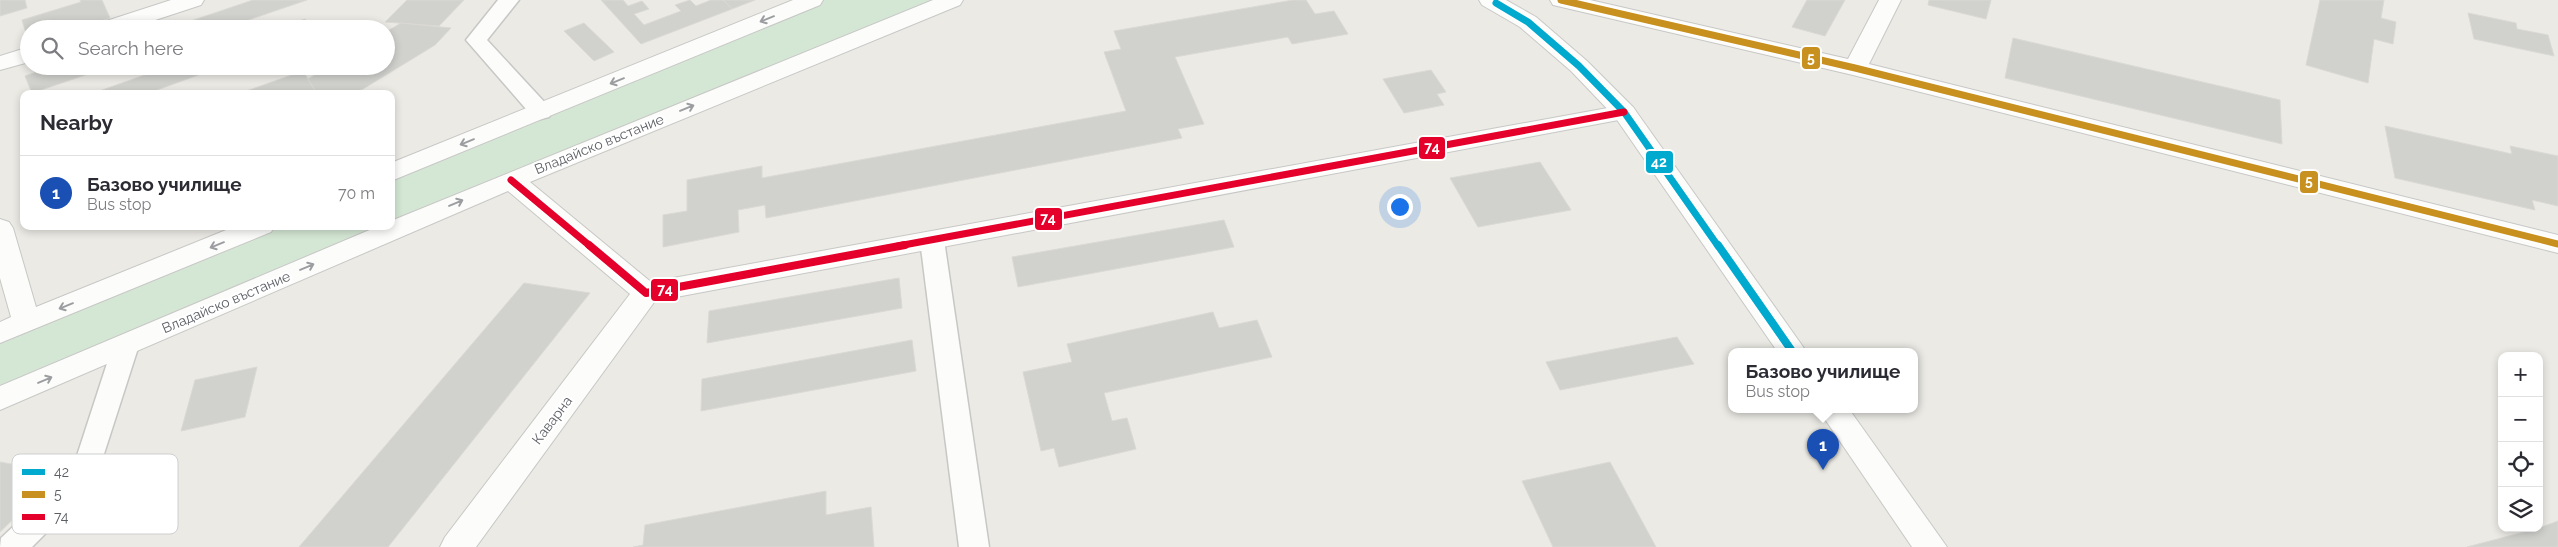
<!DOCTYPE html>
<html lang="en">
<head>
<meta charset="utf-8">
<style>
	:root { --surface:#fff; --page:#f2f2f3; --text:#2b2b33; --muted:#7c7c81; --line:#e1e1e2; --accent:#0b8043 }
	body { margin:0; font-family:Raleway,sans-serif; background:var(--page); color:var(--text) }
	.controls { position:absolute; right:15px; bottom:15px; display:grid; overflow:hidden; border-radius:10px; box-shadow:0 2px 8px #0003 }
	.controls button { width:45px; height:45px; display:grid; place-items:center; padding:0; border:0; border-bottom:1px solid var(--line); background:var(--surface); color:var(--text); font:25px sans-serif }
	.you { position:absolute; left:1399px; top:206px; width:18px; height:18px; margin:-12px; border:4px solid #fff; border-radius:50%; background:#1a73e8; box-shadow:0 0 0 8px #1a73e833 }
	.badge { display:grid; place-items:center; width:32px; height:32px; border-radius:50%; background:var(--accent); color:#fff; font-size:16px; font-weight:700 }
	.pin { position:absolute; translate:-50% -41px; filter:drop-shadow(0 1px 2px #0008) }
	.pin::after { content:''; position:absolute; top:26px; width:18px; height:15px; background:inherit; clip-path:polygon(0 0,100% 0,50% 100%) }
	.popup { position:absolute; left:1728px; top:348px; width:190px; height:65px; box-sizing:border-box; display:grid; place-content:center; border-radius:10px; background:var(--surface); filter:drop-shadow(0 1px 4px #0005); font-size:16px; white-space:nowrap; color:var(--muted) }
	.popup b { font-size:19px; color:var(--text) }
	.popup::after { content:''; position:absolute; left:50%; top:100%; margin-left:-10px; border:10px solid transparent; border-top-color:var(--surface) }
	.list { margin:0; padding:0; list-style:none }
	h2 { display:flex; justify-content:space-between; align-items:center; height:65px; margin:0; padding:0 20px; font-size:21px }
	h2 small { font-size:16px; font-weight:400; color:var(--muted) }
	.list li { display:grid; grid-template-columns:32px 1fr auto; gap:15px; align-items:center; box-sizing:border-box; height:75px; padding:0 20px; border-top:1px solid var(--line) }
	.list b { display:block; font-size:19px; white-space:nowrap }
	.list p { margin:0; font-size:16px; white-space:nowrap; color:var(--muted) }
	.list em { font-size:16px; font-style:normal; color:var(--muted) }
	.icon { flex:none; width:28px; height:28px; fill:none; stroke:currentColor; stroke-width:2; stroke-linecap:round; stroke-linejoin:round }
	.map { position:relative; flex:none; width:2558px; height:547px; overflow:hidden }
	.search { position:absolute; background:var(--surface); box-shadow:0 2px 8px #0003; left:20px; top:20px; width:375px; height:55px; display:flex; align-items:center; gap:12px; box-sizing:border-box; padding:0 18px; border-radius:28px; color:var(--muted); font-size:19px }
	.panel { position:absolute; background:var(--surface); box-shadow:0 2px 8px #0003; left:20px; top:90px; width:375px; height:140px; border-radius:10px }
	.map>svg:first-child { display:block }
</style>
</head>
<body>
<div class="map">
<svg width="2558" height="547" viewBox="0 0 2558 547">
	<rect width="100%" height="100%" fill="#ebeae5"/>
	<polygon fill="#d4e6d4" points="812,0 952,0 0,399 0,333 262,226 391,226 391,173"/>
	<g fill="#d1d1ce" stroke="#dad9d4">
		<polygon points="0,0 25,0 27,8 0,16"/>
		<polygon points="80,0 102,0 110,18 76,29 29,29 29,43 22,20 81,2"/>
		<polygon points="253,0 307,0 222,29 167,29"/>
		<polygon points="407,0 464,0 439,26 385,22"/>
		<polygon points="601,0 623,0 628,6 642,1 649,9 634,14 644,25 681,11 675,5 690,0 696,6 711,0 723,0 732,9 641,44"/>
		<polygon points="723,0 755,0 732,9"/>
		<polygon points="1293,0 1306,0 1315,14 1334,11 1348,34 1292,44 1288,37 1175,57 1204,124 1178,129 1182,138 766,218 765,205 738,210 739,232 663,247 663,215 687,211 687,180 762,166 762,178 1126,111 1104,52 1121,49 1114,31"/>
		<polygon points="1807,0 1845,0 1825,36 1792,27"/>
		<polygon points="1929,0 1991,0 1986,19 1928,5"/>
		<polygon points="2320,0 2384,0 2381,18 2396,22 2393,44 2374,39 2368,83 2306,65"/>
		<polygon points="2468,13 2516,23 2517,29 2548,35 2554,56 2474,39"/>
		<polygon points="305,19 312,29 277,29"/>
		<polygon points="401,23 451,28 435,45 363,89 350,94 317,94 308,79 329,66 386,66 386,32"/>
		<polygon points="584,23 614,52 594,61 564,31"/>
		<polygon points="2013,38 2280,100 2282,144 2005,78"/>
		<polygon points="54,66 112,66 32,93 25,76"/>
		<polygon points="170,66 223,66 146,94 91,94"/>
		<polygon points="1431,70 1446,92 1437,94 1444,105 1404,113 1383,79"/>
		<polygon points="303,71 317,94 238,94"/>
		<polygon points="2385,126 2512,154 2510,146 2558,156 2558,206 2532,200 2535,210 2395,178"/>
		<polygon points="1540,162 1571,210 1478,227 1450,178"/>
		<polygon points="1224,220 1234,247 1018,287 1012,257"/>
		<polygon points="899,278 902,308 707,343 709,311"/>
		<polygon points="524,283 590,293 388,547 299,547"/>
		<polygon points="1213,312 1219,328 1257,320 1272,357 1104,393 1112,421 1127,418 1136,449 1059,467 1054,448 1041,451 1023,372 1072,362 1067,344"/>
		<polygon points="1677,337 1694,364 1560,390 1546,362"/>
		<polygon points="912,340 916,371 701,411 702,379"/>
		<polygon points="257,367 245,417 181,431 195,380"/>
		<polygon points="0,462 61,473 0,532"/>
		<polygon points="1610,462 1656,547 1553,547 1522,481"/>
		<polygon points="826,491 826,515 871,507 874,547 633,547 643,545 645,525"/>
		<polygon points="2558,521 2558,547 2467,547 2539,528"/>
	</g>
	<g fill="none" stroke-linecap="round" stroke-linejoin="round">
		<defs>
			<g id="service">
				<polygon points="498,0 519,0 487,40 549,107 552,112 549,117 541,119 533,117 466,40"/>
				<polygon points="932,232 941,234 944,240 989,547 959,547 920,240 923,234"/>
				<polygon points="126,335 135,338 139,345 94,485 32,547 0,547 1,538 72,471 113,345 117,338"/>
			</g>
			<g id="minor">
				<polygon points="171,0 204,0 201,5 128,29 94,29 97,24"/>
				<polygon points="793,0 823,0 820,5 391,181 391,163"/>
				<polygon points="933,0 963,0 960,5 530,182 651,282 1624,105 1633,107 1636,112 1633,117 1624,119 655,301 476,547 440,547 445,537 630,294 508,191 0,410 0,386 379,226 391,226 391,221"/>
				<polygon points="1550,0 1590,0 1848,59 1879,0 1901,0 1869,64 2558,235 2558,253 1853,75 1553,5"/>
				<polygon points="29,47 29,62 0,70 0,56"/>
				<polygon points="0,219 9,222 13,228 36,307 236,226 275,226 271,232 0,343 0,322 11,317 0,278"/>
			</g>
			<g id="secondary">
				<polygon points="1479,0 1506,0 1536,17 1587,61 1633,107 1806,351 1777,351 1615,117 1571,71 1520,27 1482,5"/>
				<polygon points="1818,409 1849,409 1947,547 1912,547"/>
			</g>
		</defs>
		<use href="#service" stroke="#c7c7c6" stroke-width="3"/>
		<use href="#minor" stroke="#c7c7c6" stroke-width="2"/>
		<use href="#secondary" stroke="#c8c8c7" stroke-width="2"/>
		<use href="#service" fill="#fcfcfb" fill-rule="evenodd"/>
		<use href="#minor" fill="#fcfcfb" fill-rule="evenodd"/>
		<use href="#secondary" fill="#fcfcfb" fill-rule="evenodd"/>
		<defs>
			<polyline id="bus-1-far1" points="1496,3 1528,22 1579,66 1624,112 1718,246"/>
			<polyline id="bus-1" points="1718,245 1792,351"/>
			<polyline id="bus-2" points="1561,0 1855,68 2558,244"/>
			<g id="bus-3-far1">
				<polyline points="511,180 590,246"/>
				<polyline points="898,246 1624,112"/>
			</g>
			<polyline id="bus-3" points="589,245 646,293 905,245"/>
		</defs>
		<use href="#bus-1-far1" stroke="#fff" stroke-width="10"/>
		<use href="#bus-1" stroke="#fff" stroke-width="12"/>
		<use href="#bus-2" stroke="#fff" stroke-width="10"/>
		<use href="#bus-3-far1" stroke="#fff" stroke-width="10"/>
		<use href="#bus-3" stroke="#fff" stroke-width="12"/>
		<use href="#bus-1-far1" stroke="#00a9ce" stroke-width="7"/>
		<use href="#bus-1" stroke="#00a9ce" stroke-width="8"/>
		<use href="#bus-2" stroke="#c8901e" stroke-width="7"/>
		<use href="#bus-3-far1" stroke="#e4002b" stroke-width="7"/>
		<use href="#bus-3" stroke="#e4002b" stroke-width="8"/>
	</g>
	<defs><path id="oneway-shaft" d="M-6 0H5M1.5-3L5.5 0L1.5 3" fill="none" stroke-width="1.6" stroke-linecap="round" stroke-linejoin="round" transform="scale(1.25)"/></defs>
	<g stroke="#9b9da0">
		<use href="#oneway-shaft" transform="translate(767 19) rotate(158)"/>
		<use href="#oneway-shaft" transform="translate(617 81) rotate(158)"/>
		<use href="#oneway-shaft" transform="translate(687 108) rotate(-22)"/>
		<use href="#oneway-shaft" transform="translate(467 142) rotate(158)"/>
		<use href="#oneway-shaft" transform="translate(456 203) rotate(-23)"/>
		<use href="#oneway-shaft" transform="translate(217 245) rotate(158)"/>
		<use href="#oneway-shaft" transform="translate(307 267) rotate(-23)"/>
		<use href="#oneway-shaft" transform="translate(66 306) rotate(158)"/>
		<use href="#oneway-shaft" transform="translate(45 380) rotate(-23)"/>
	</g>
	<g text-anchor="middle" stroke-width="4.5" stroke-linejoin="round" paint-order="stroke">
		<g font-size="14" fill="#5b5e63" stroke="#fff">
			<text transform="translate(599 144) rotate(-22)" y="5">Владайско въстание</text>
			<text transform="translate(226 302) rotate(-23)" y="5">Владайско въстание</text>
			<text transform="translate(552 420) rotate(-53)" y="5">Каварна</text>
		</g>
	</g>
	<rect x="12" y="454" width="166" height="80" rx="8" fill="#fff" stroke="#cecfd0" stroke-width="1"/>
	<rect x="22" y="469" width="23" height="6" fill="#00a9ce"/>
	<rect x="22" y="491" width="23" height="7" fill="#c8901e"/>
	<rect x="22" y="514" width="23" height="6" fill="#e4002b"/>
	<g font-size="14" fill="#5b5e63">
		<text x="54" y="477">42</text>
		<text x="54" y="499">5</text>
		<text x="54" y="522">74</text>
	</g>
	<g stroke="#fff" stroke-width="2">
		<rect x="1801" y="46" width="20" height="24" rx="5" fill="#c8901e"/>
		<rect x="1418" y="136" width="28" height="24" rx="5" fill="#e4002b"/>
		<rect x="1645" y="150" width="29" height="24" rx="5" fill="#00a9ce"/>
		<rect x="2299" y="170" width="20" height="24" rx="5" fill="#c8901e"/>
		<rect x="1034" y="207" width="29" height="24" rx="5" fill="#e4002b"/>
		<rect x="650" y="278" width="29" height="24" rx="5" fill="#e4002b"/>
	</g>
	<g font-size="14" text-anchor="middle" font-weight="bold" fill="#fff">
		<text x="1811" y="63">5</text>
		<text x="1432" y="152">74</text>
		<text x="1659" y="167">42</text>
		<text x="2309" y="186">5</text>
		<text x="1048" y="223">74</text>
		<text x="665" y="294">74</text>
	</g>
</svg>
<div class="controls">
<button>+</button>
<button>−</button>
<button><svg class="icon" aria-label="locate" viewBox="0 0 24 24"><circle cx="12" cy="12" r="6"/><path d="M12 2v4M12 18v4M2 12h4M18 12h4"/></svg></button>
<button><svg class="icon" aria-label="layers" viewBox="0 0 24 24"><path d="M12 4l9 5-9 5-9-5zM3 14l9 5 9-5"/></svg></button>
</div>
<div class="you"></div>
<div class="pin badge" style="left:1823px;top:470px;background:#1a4fb4">1</div>
<div class="popup"><b>Базово училище</b>Bus stop</div>
<div class="search"><svg class="icon" aria-label="search" viewBox="0 0 24 24"><circle cx="10" cy="10" r="6"/><path d="M15 15l6 6"/></svg>Search here</div>
<section class="panel">
<h2>Nearby<small></small></h2>
<ul class="list">
<li><span class="badge" style="background:#1a4fb4">1</span><div><b>Базово училище</b><p>Bus stop</p></div><em>70 m</em></li>
</ul>
</section>
</div>
</body>
</html>
